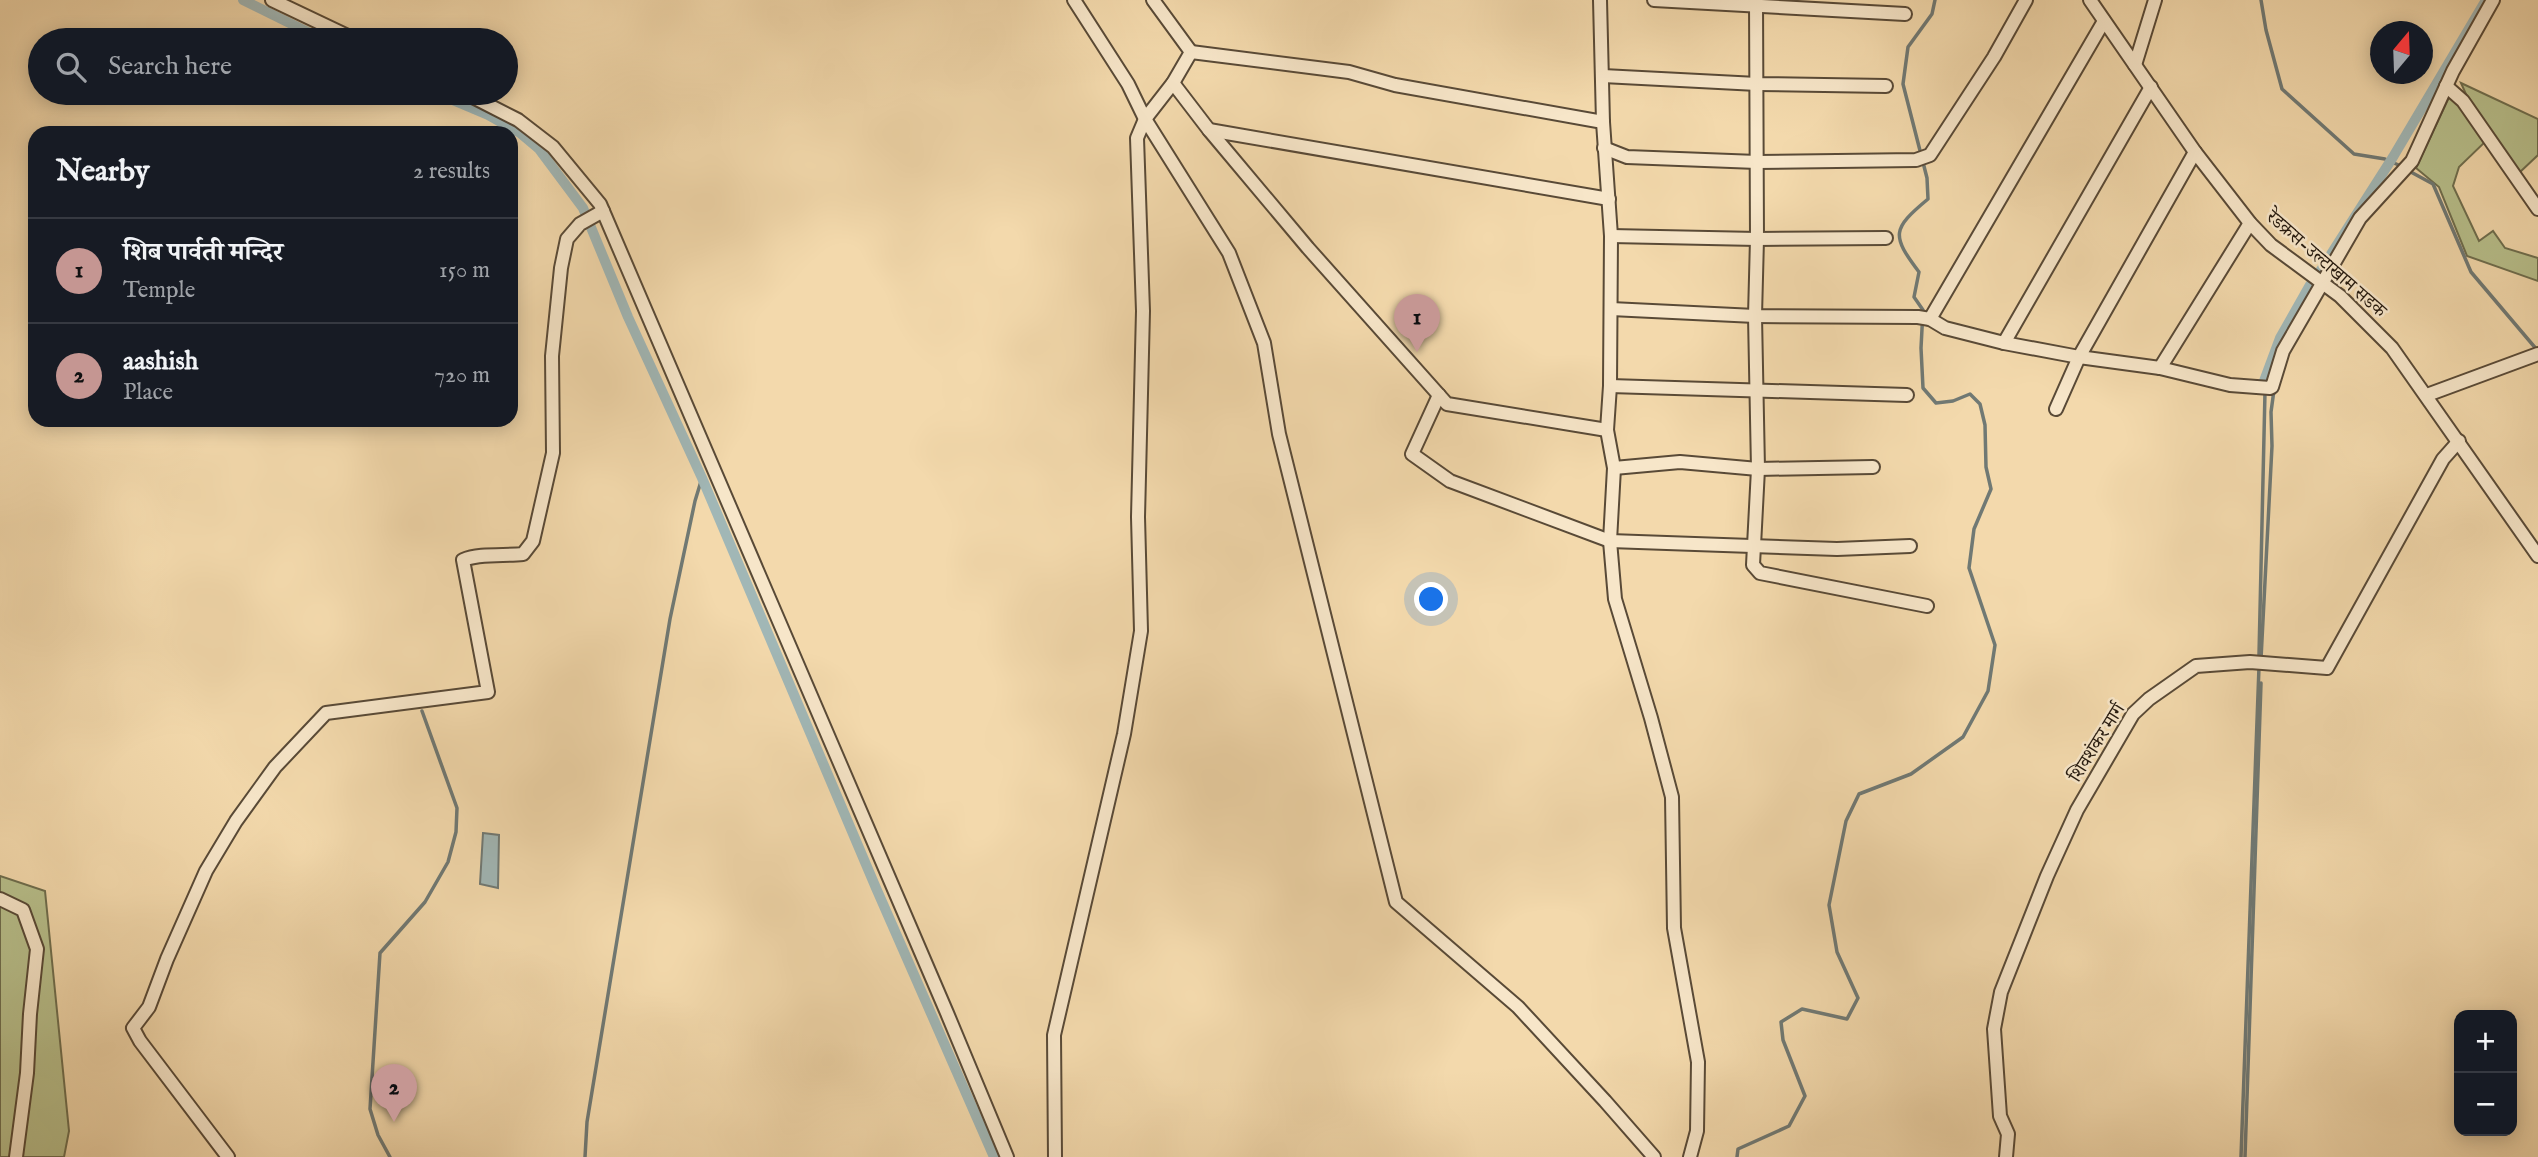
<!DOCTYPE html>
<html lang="en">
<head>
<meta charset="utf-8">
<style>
	:root { --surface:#171b24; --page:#20242c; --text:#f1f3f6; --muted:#9ea1a6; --line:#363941; --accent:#c59692 }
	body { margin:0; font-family:"IM FELL English","Noto Serif Devanagari",serif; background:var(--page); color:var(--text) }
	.controls { position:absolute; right:21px; bottom:21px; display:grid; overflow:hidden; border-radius:14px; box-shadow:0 4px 18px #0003 }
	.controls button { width:63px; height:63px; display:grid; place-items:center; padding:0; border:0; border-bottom:2px solid var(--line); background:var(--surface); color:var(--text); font:35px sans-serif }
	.compass { position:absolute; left:2370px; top:21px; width:63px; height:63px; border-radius:50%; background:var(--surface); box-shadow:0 4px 18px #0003; rotate:19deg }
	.you { position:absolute; left:1432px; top:600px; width:24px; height:24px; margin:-18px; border:5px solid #fff; border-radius:50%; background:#1a73e8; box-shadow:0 0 0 10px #1a73e833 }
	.badge { display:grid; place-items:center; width:46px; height:46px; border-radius:50%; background:var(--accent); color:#111; font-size:23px; font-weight:700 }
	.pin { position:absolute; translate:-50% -58px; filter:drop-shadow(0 2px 4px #0008) }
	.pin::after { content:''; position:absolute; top:37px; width:24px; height:21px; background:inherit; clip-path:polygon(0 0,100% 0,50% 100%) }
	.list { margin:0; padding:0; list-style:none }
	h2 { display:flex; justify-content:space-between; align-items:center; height:91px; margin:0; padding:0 28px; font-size:30px }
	h2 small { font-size:23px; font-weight:400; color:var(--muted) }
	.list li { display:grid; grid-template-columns:46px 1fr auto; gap:21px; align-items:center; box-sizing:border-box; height:105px; padding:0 28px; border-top:2px solid var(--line) }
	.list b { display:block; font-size:26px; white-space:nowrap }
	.list p { margin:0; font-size:23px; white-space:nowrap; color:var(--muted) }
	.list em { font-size:23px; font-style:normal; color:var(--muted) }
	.icon { flex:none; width:38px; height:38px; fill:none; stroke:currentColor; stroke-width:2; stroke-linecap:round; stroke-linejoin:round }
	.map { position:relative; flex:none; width:2538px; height:1157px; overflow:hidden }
	.search { position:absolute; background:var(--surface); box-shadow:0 4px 18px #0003; left:28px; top:28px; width:490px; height:77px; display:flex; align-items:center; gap:18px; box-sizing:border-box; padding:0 24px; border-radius:38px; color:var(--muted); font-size:26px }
	.panel { position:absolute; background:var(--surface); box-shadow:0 4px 18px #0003; left:28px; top:126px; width:490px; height:301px; border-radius:21px }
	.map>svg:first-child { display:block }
</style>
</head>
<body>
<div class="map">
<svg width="2538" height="1157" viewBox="0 0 2538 1157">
	<rect width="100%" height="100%" fill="#f3d9ac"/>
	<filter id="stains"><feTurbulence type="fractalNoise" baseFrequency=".00286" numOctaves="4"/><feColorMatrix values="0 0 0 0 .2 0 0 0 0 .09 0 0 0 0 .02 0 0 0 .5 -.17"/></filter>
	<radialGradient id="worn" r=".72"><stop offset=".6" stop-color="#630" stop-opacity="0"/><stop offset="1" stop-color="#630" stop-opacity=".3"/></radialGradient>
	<g fill="#b8c08c" stroke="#6f6e4e" stroke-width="2">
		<polygon points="2461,83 2538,119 2538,155 2519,173 2473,110"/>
		<polygon points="2451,93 2487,140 2459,167 2453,186 2479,241 2493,231 2505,248 2538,258 2538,281 2467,256 2439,187 2416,168"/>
		<polygon points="0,876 45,891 69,1131 64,1157 0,1157"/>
	</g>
	<polygon fill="#a1b7b6" stroke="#707974" stroke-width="2" points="483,833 499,835 498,888 480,884"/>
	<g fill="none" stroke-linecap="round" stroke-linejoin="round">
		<g stroke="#707974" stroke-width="3.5">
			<polyline points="2261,0 2266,30 2282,89 2354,154 2385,159 2403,167"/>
			<polyline points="2409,171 2433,184 2471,272 2538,351"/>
			<polyline points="2259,655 2265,392"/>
			<polyline points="2261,659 2272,446 2271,412 2274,390"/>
			<polyline points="390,1157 378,1135 370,1109 380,953 425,902 448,862 456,832 457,808 422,711"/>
			<polyline points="585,1157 587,1122 670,619 695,501 702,478"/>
			<path d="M 1737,1157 L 1738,1149 L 1789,1126 L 1805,1096 L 1783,1040 L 1781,1022 L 1802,1009 L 1847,1019 L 1858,998 L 1837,952 L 1829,905 L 1846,821 L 1859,794 L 1911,774 L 1963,737 L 1988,691 L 1995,645 L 1969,568 L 1974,529 L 1991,489 L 1986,467 L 1985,425 L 1980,404 L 1970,394 L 1953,401 L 1936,403 L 1923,388 L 1921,348 L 1923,310 L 1914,297 L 1919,272 C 1891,235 1892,229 1928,199 L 1927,178 L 1903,84 L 1908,47 L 1932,14 L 1935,0"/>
			<polyline points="2241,1157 2259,667"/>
			<polyline points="2245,1157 2261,683"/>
		</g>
		<g stroke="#a1b7b6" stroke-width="10">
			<polyline points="243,0 324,40"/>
			<polyline points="436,93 488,115 520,133 539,149 583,208 628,317 702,478 876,888 994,1157"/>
			<polyline points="2319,273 2393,157 2486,0"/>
			<polyline points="2264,381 2280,338 2310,285"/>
		</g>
		<defs>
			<g id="minor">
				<polyline points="272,0 356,40"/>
				<polyline points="1074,0 1128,84 1145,119 1229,253 1264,343 1279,434 1396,902 1518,1007 1605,1101 1654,1157"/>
				<polyline points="1600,0 1603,122 1611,236 1610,386 1607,430 1614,468 1610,541 1615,599 1651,718 1672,797 1674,928 1698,1062 1697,1131 1690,1157"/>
				<polyline points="1654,0 1905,14"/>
				<polyline points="1756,0 1757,239 1755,316 1758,469 1753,565 1760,573 1927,606"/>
				<polyline points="2090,0 2195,152 2250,223 2271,245 2340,296 2392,348 2538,556"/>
				<polyline points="1191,52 1349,72 1395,85 1603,122"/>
				<polyline points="2135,65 2155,0"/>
				<polyline points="1603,76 1757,84 1886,86"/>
				<polyline points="1173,83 1209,130 1308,248 1447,404 1607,430"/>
				<polyline points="2446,86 2463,101 2538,209"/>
				<polyline points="465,93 518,120 553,147 600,204 947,1013 1007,1157"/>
				<polyline points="1209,130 1609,199"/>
				<polyline points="1604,148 1627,157 1757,162 1916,160 1930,155 1994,57 2026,0"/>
				<polyline points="1611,236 1757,239 1886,238"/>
				<polyline points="1611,309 1755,316 1918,317 1930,319 1945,328 2004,343 2079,357 2160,368 2230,385 2270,388 2272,387 2283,351 2360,218 2412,161 2453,71 2493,0"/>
				<polyline points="1930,319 2104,21"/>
				<polyline points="2004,343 2151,87"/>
				<polyline points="2160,368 2250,223"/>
				<polyline points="1610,386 1907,395"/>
				<polyline points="1439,395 1412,454 1450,481 1610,541 1837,549 1910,546"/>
				<polyline points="2427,395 2538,354"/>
				<polyline points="2056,409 2079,357 2195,152"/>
				<polyline points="1614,468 1680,462 1758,469 1873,467"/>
				<polyline points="0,899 23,910 37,949 30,1014 27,1073 16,1157"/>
				<path d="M 228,1157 L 140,1041 L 133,1028 L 149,1007 L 167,959 L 206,871 L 236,821 L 275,767 L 326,713 L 488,692 L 463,560 C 479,553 505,556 523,554 L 533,541 L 553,453 L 552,356 L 561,268 L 567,239 L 580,224 L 603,211"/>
				<polyline points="1055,1157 1054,1035 1124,734 1141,631 1138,517 1143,311 1137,138 1145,119 1173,83 1191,52 1153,0"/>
				<polyline points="2006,1157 2008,1134 2000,1116 1994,1029 2001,992 2047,876 2077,810 2133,714 2149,699 2196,666 2250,662 2327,668 2443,459 2459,441"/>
			</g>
		</defs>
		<use href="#minor" stroke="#594a37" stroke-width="16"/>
		<use href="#minor" stroke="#f7e6c9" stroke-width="12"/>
	</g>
	<g text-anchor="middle" stroke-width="5" stroke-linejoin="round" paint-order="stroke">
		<g font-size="19" fill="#261b10" stroke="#f7e6c9">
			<text transform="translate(2327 263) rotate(41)" y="7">रेडक्रस-उल्टाखाम सडक</text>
			<text transform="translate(2096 742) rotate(-58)" y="7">शिवशंकर मार्ग</text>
		</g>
	</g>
	<rect width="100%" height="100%" filter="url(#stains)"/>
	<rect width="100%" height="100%" fill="url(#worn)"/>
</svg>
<div class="controls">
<button>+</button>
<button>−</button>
</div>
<svg class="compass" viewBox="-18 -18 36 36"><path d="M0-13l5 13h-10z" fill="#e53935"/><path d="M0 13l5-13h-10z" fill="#9ea1a6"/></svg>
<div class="you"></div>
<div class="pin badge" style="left:1417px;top:352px">1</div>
<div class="pin badge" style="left:394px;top:1122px">2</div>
<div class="search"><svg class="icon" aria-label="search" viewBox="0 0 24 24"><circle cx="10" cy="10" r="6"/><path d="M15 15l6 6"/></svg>Search here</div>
<section class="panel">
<h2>Nearby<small>2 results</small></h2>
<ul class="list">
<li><span class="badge">1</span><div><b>शिब पार्वती मन्दिर</b><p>Temple</p></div><em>150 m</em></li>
<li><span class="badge">2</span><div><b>aashish</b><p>Place</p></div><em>720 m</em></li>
</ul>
</section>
</div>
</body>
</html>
